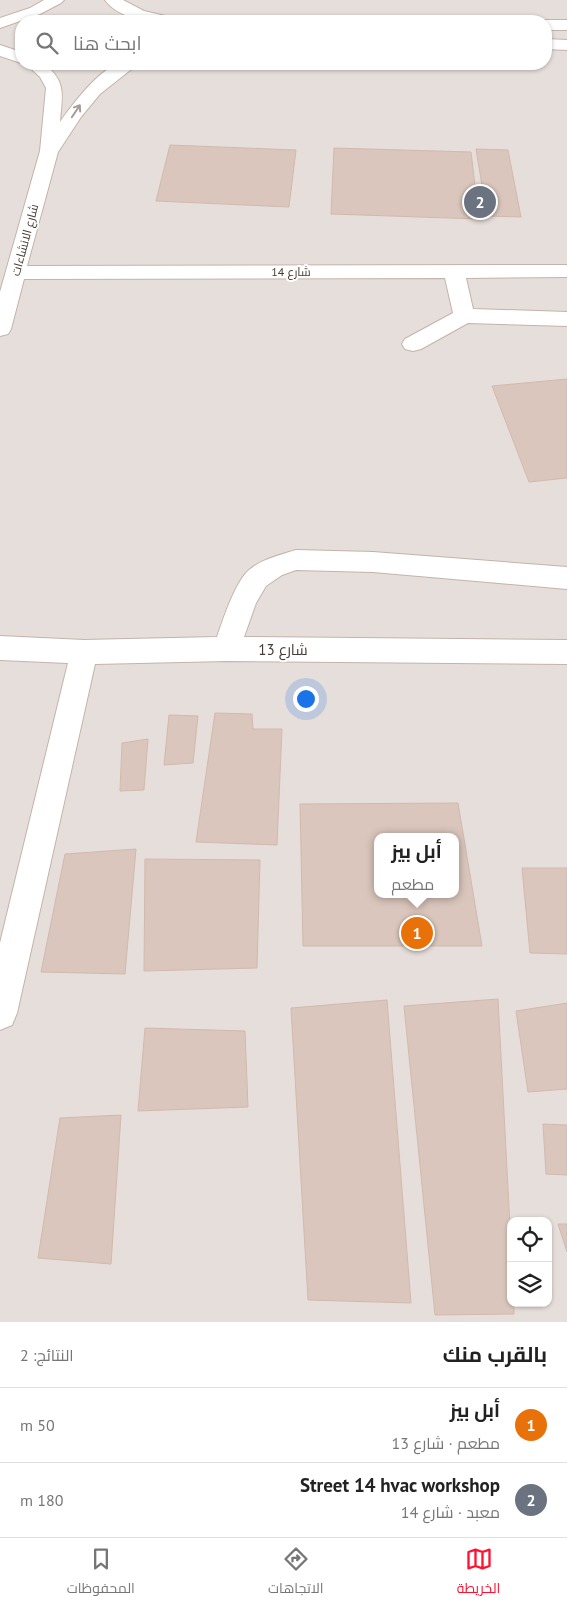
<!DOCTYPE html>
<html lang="ar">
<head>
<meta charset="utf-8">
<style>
	:root { --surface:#fff; --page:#f6f6f6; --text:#222; --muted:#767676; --line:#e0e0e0; --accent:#ff1230 }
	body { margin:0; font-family:"PT Sans",Cairo,sans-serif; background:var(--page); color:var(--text); direction:rtl }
	.controls { position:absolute; right:15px; bottom:15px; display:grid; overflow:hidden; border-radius:10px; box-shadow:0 1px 4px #0004 }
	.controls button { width:45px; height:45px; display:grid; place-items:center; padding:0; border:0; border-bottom:1px solid var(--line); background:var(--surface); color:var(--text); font:25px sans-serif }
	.you { position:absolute; left:305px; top:698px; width:18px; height:18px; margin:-12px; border:4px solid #fff; border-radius:50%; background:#1a73e8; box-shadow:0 0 0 8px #1a73e833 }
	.badge { display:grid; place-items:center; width:32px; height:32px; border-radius:50%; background:var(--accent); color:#fff; font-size:16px; font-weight:700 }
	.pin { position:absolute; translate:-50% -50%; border:2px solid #fff; box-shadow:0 1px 5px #0006 }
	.popup { position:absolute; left:374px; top:833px; width:85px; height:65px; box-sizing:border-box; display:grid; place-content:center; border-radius:10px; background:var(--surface); filter:drop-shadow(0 1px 4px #0005); font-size:16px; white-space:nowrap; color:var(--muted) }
	.popup b { font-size:19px; color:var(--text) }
	.popup::after { content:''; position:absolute; left:50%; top:100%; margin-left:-10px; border:10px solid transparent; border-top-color:var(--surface) }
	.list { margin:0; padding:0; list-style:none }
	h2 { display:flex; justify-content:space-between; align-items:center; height:65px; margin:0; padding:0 20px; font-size:21px }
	h2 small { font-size:16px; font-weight:400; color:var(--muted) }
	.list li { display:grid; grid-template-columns:32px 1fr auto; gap:15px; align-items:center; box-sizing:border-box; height:75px; padding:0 20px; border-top:1px solid var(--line) }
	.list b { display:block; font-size:19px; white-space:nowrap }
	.list p { margin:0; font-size:16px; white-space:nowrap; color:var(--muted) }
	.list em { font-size:16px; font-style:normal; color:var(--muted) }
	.icon { flex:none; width:28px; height:28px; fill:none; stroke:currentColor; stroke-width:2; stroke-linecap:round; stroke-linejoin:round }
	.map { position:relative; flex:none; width:567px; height:1322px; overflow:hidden; direction:ltr }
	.search { position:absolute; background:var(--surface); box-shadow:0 1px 4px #0004; left:15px; right:15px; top:15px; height:55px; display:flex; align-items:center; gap:12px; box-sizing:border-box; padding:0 18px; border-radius:20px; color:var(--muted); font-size:19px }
	.sheet { height:215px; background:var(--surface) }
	nav { display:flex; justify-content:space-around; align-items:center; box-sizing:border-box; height:70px; border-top:1px solid var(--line); background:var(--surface); font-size:14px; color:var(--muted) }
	nav a { display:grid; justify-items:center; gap:2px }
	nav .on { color:var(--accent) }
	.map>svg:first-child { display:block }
</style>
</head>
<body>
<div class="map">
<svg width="567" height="1322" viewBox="0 0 567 1322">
	<rect width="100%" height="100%" fill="#f4ece5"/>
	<path fill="#e6deda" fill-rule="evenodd" d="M 0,0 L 567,0 L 567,1322 L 0,1322 ZM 21,21 L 546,21 L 546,64 L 21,64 ZM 378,837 L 456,837 L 456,894 L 378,894 ZM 511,1221 L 548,1221 L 548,1303 L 511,1303 Z"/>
	<g fill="#dac6bc" stroke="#d3b9ac" fill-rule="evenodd">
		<polygon points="170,145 296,150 289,207 156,201"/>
		<polygon points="334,148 471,152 479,219 331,214"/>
		<polygon points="476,149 508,150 521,217 487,216"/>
		<polygon points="567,379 567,478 529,482 492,386"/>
		<polygon points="215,713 252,714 253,729 282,729 277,845 196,842"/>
		<polygon points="169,715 198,716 193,763 164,765"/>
		<polygon points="148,739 144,790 120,791 122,743"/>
		<path d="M 458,803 L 482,946 L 303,946 L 300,804 ZM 378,837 L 456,837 L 456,894 L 378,894 Z"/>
		<polygon points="136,849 125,974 41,972 65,854"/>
		<polygon points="145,859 260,860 257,968 144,971"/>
		<polygon points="522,868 567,868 567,954 530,953"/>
		<polygon points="498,999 511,1245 511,1303 514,1303 514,1314 435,1315 404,1006"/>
		<polygon points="387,1000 411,1303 308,1300 291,1008"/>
		<polygon points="567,1003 567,1089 528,1092 516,1011"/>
		<polygon points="145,1028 245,1031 248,1107 138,1111"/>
		<polygon points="121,1115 111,1264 38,1258 60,1118"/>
		<polygon points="543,1124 567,1125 567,1175 546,1174"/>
		<polygon points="558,1224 567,1224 567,1252"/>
	</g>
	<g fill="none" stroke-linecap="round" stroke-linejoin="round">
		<defs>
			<g id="minor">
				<polygon points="44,0 64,0 61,3 40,14 0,28 0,18 30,8"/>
				<path d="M 105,0 L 123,0 L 144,11 L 174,18 L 176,21 C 153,22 120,21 105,0 Z"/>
				<polygon points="546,20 567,20 567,30 546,30 546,21 542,21"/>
				<polygon points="546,39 567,40 567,50 546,49"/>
				<polygon points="0,45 21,52 21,63 0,56"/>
				<path d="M 26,64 L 44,64 C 67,81 62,96 60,122 C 72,105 99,69 119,64 C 124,62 133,64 138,64 L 100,94 L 81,117 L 58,152 L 27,266 L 567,265 L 567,277 L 466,278 L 473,309 L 567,312 L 567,326 L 468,323 L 421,349 L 413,351 L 405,349 L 402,344 L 405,339 L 453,313 L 445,278 L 24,279 L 11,329 L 8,334 L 0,336 L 0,292 L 40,151 L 46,88 L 40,77 Z"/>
				<path d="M 296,550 L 373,552 L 567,567 L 567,589 L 373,572 L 296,570 L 282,575 L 266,586 L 256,603 L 244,637 L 567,640 L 567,664 L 226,661 L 95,664 L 17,1013 L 12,1025 L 0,1030 L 0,943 L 68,663 L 0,660 L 0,636 L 84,640 L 217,637 C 223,620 235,582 249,570 C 262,559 280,555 296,550 Z"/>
			</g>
		</defs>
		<use href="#minor" stroke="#c4b3aa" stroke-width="2"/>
		<use href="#minor" fill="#fff" fill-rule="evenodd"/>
	</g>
	<defs><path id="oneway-shaft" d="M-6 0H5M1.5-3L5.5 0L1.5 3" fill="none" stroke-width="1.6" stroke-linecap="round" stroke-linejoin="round" transform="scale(1.25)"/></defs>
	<use stroke="#a49c9a" href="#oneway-shaft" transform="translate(76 111) rotate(-56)"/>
	<g text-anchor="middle" stroke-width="4" stroke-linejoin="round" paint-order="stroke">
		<g font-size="12" fill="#483a34" stroke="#fff">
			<text transform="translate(25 240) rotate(-75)" y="4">شارع الانشاءات</text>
			<text x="291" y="276">شارع 14</text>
		</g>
		<g font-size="15" fill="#483a34" stroke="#fff">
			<text x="283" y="655">شارع 13</text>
		</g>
	</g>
</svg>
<div class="controls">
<button><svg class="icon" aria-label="locate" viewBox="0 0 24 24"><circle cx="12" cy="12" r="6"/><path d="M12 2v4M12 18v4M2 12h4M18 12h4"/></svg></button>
<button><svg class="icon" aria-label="layers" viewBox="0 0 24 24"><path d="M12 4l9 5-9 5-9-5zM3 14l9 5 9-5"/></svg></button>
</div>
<div class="you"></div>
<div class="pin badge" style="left:417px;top:933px;background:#e8710a">1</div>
<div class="popup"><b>أبل بيز</b>مطعم</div>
<div class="pin badge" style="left:480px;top:202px;background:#6b7280">2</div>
<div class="search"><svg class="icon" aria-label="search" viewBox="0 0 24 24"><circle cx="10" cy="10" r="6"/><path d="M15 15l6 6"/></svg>ابحث هنا</div>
</div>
<section class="sheet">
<h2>بالقرب منك<small>النتائج: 2</small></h2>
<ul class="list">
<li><span class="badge" style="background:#e8710a">1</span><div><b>أبل بيز</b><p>مطعم · شارع 13</p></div><em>50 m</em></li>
<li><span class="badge" style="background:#6b7280">2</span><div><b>Street 14 hvac workshop</b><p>معبد · شارع 14</p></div><em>180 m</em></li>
</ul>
</section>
<nav>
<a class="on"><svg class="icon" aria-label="map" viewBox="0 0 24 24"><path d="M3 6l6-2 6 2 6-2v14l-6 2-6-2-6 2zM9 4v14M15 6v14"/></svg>الخريطة</a>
<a><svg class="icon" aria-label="directions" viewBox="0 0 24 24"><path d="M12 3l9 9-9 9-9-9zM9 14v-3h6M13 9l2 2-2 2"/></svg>الاتجاهات</a>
<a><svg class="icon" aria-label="saved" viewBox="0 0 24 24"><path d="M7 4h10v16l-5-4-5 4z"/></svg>المحفوظات</a>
</nav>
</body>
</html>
